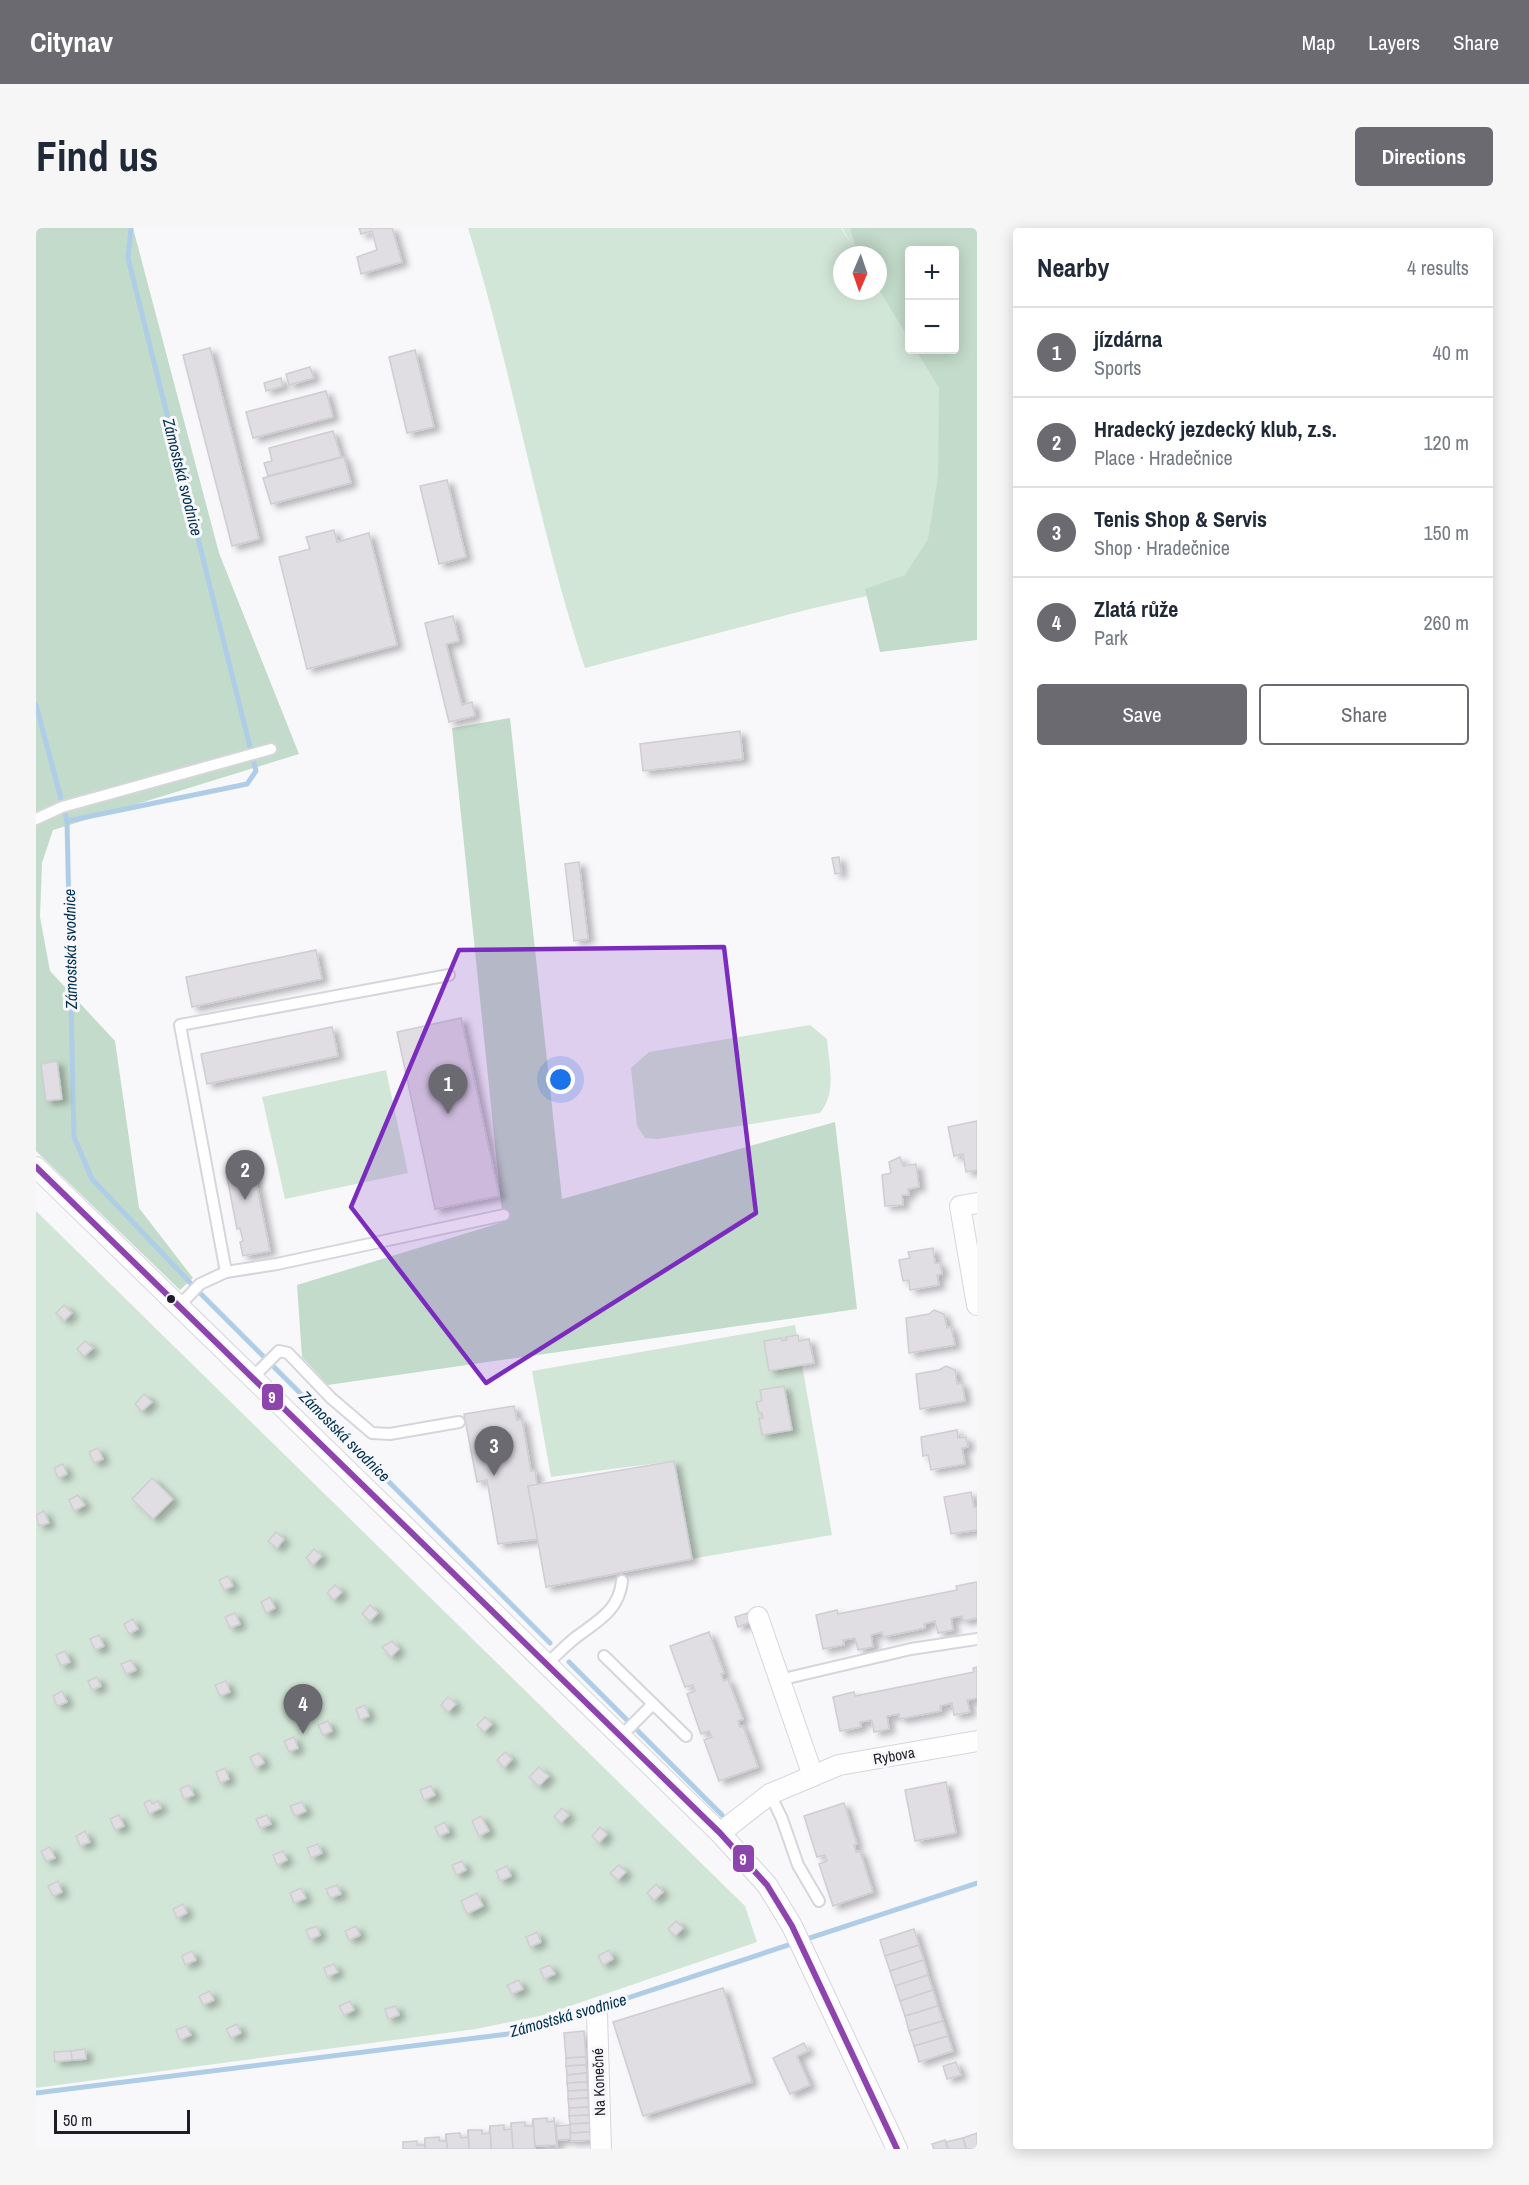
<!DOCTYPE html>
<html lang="en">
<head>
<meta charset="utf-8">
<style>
	:root { --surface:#fff; --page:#f6f6f7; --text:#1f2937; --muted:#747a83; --line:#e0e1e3; --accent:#6b6a71 }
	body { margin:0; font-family:"Archivo Narrow",sans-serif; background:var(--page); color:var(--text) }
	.controls { position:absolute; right:18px; top:18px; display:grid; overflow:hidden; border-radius:6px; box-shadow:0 3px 15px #0003 }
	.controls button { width:54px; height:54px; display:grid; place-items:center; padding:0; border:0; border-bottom:2px solid var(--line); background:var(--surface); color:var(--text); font:30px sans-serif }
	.compass { position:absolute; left:797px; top:18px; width:54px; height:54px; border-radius:50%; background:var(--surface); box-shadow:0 3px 15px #0003; rotate:182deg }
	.scale { position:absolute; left:18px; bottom:15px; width:136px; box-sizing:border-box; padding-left:6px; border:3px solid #1f1e27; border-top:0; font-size:16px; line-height:21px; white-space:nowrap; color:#1f1e27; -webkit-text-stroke:4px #f7f7fc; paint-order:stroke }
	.you { position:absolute; left:525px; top:852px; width:21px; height:21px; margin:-15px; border:4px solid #fff; border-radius:50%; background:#1a73e8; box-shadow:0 0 0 9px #1a73e833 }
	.badge { display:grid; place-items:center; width:39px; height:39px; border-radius:50%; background:var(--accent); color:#fff; font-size:20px; font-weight:700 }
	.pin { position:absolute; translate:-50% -50px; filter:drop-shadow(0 2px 3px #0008) }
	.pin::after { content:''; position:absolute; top:32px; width:21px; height:18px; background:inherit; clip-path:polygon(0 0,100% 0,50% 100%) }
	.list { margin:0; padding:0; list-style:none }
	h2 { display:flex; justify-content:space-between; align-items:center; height:78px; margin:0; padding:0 24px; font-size:26px }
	h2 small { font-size:20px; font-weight:400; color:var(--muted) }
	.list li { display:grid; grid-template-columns:39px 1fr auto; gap:18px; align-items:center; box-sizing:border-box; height:90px; padding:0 24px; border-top:2px solid var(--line) }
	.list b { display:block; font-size:22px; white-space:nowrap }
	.list p { margin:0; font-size:20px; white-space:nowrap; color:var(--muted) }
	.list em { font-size:20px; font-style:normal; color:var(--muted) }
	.actions { display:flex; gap:12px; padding:18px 24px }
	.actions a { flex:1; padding:14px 0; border:2px solid var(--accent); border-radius:6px; text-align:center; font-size:21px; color:var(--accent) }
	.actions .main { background:var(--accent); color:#fff }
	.map { position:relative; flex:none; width:941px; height:1921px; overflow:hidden; border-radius:6px }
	header { display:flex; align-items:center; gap:36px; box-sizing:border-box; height:84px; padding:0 30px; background:var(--accent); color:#fff }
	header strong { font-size:28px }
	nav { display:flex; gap:33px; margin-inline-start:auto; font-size:21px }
	.intro { display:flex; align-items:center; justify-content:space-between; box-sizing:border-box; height:144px; padding:0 36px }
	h1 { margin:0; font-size:42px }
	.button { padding:15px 27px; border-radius:6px; background:var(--accent); color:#fff; font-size:21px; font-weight:700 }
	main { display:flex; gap:36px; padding:0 36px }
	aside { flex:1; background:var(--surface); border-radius:6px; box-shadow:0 3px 15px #0003 }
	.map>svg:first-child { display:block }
</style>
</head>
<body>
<header>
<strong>Citynav</strong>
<nav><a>Map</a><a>Layers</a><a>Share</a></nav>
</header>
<div class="intro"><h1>Find us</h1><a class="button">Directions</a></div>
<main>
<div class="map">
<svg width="941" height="1921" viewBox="0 0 941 1921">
	<defs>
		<filter id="shadow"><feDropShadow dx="6" dy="4" stdDeviation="3" flood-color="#0004"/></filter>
	</defs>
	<rect width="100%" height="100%" fill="#f8f8fb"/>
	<g fill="#d2e6d7" fill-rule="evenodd">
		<path d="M 432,0 L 805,0 L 816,17 L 806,0 L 941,0 L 941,343 L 778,380 L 549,440 C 501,296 477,145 432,0 ZM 874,22 L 918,22 L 918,122 L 874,122 ZM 806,27 L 842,27 L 842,63 L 806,63 Z"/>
		<path d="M 774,797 L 791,811 C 793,836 801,865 784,885 L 622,911 L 609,910 L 601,898 L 595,840 L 613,824 Z"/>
		<polygon points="350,842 372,945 249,971 226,869"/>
		<polygon points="0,983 709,1678 721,1714 508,1787 440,1801 0,1860"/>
		<polygon points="759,1097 796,1307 655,1331 637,1233 515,1249 496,1143"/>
	</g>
	<g fill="#c3dbca">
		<polygon points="0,0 97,0 183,325 263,526 17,602 6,635 4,689 14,743 79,813 103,980 157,1050 144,1062 0,923"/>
		<polygon points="814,0 941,0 941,412 844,424 829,361 869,347 892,311 902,248 903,160 880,122 918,122 918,22 874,22 873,111 842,60 842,27 822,27"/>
		<polygon points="474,490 526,971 799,894 821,1081 292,1157 266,1129 261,1057 467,994 416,500"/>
	</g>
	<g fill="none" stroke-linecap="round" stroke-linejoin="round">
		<g stroke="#afcde7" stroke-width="5">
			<polyline points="95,0 92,30 220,543 211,556 31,593 38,909 56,951 161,1062 514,1415"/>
			<polyline points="0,477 31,593"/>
			<polyline points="533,1434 686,1587"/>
			<polyline points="0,1865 488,1804 941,1655"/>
		</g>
	</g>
	<g fill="#e0dde3" stroke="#cfcdd2" stroke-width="1.5" filter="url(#shadow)">
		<polygon points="323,0 356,0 366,34 325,46 321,29 341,22 336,3 325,6"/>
		<polygon points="174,120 223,311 196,318 147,127"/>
		<polygon points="379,122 398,199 371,205 353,129"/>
		<polygon points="274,139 278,150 253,157 250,146"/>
		<polygon points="245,150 247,158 230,163 228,155"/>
		<polygon points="290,163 297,189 217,210 210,184"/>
		<polygon points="297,203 305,229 232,248 228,235 236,233 233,220"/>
		<polygon points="308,229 315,255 235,276 227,250"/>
		<polygon points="411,252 430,329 403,336 384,258"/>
		<polygon points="298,302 301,314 333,305 361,417 271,441 243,329 274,321 270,309"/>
		<polygon points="417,388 423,413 410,416 426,477 436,474 439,488 413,494 389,395"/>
		<polygon points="704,503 707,531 607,543 604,516"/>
		<polygon points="803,629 805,645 799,646 796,630"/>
		<polygon points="543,634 552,711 538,713 529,636"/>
		<polygon points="280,722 286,751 156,779 150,749"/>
		<polygon points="425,790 463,968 399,981 361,804"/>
		<polygon points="296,799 302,828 171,856 165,826"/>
		<polygon points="21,833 26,871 10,873 5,836"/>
		<polygon points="941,893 941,942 930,944 927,926 918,928 912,899"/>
		<polygon points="864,929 867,938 880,936 883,959 872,961 873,967 866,967 867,977 849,978 846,947 855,945 853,934"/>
		<polygon points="217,939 234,1023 207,1028 204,1014 207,1013 204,1000 201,1001 190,944"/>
		<polygon points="897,1020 899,1035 904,1035 906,1046 901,1047 903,1057 874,1062 873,1052 867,1053 863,1032 874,1030 872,1024"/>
		<polygon points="28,1077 36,1085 28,1093 20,1085"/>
		<polygon points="898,1082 908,1086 911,1100 915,1099 919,1117 873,1125 870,1090 893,1086"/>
		<polygon points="762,1107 763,1113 773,1111 778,1135 733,1143 728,1113 745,1110 746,1113 751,1112 750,1109"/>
		<polygon points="49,1113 57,1120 48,1128 41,1121"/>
		<polygon points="910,1138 919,1142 921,1156 926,1155 929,1173 884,1181 880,1146 903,1142"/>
		<polygon points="748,1158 756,1202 726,1207 723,1190 727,1190 726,1185 723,1185 720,1174 726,1173 724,1162"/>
		<polygon points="108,1166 116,1174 106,1183 99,1176"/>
		<polygon points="478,1178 481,1192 486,1191 495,1243 499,1242 501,1257 492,1258 502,1311 462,1316 451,1252 441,1254 428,1186"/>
		<polygon points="921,1202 922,1210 930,1209 932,1219 926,1220 929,1236 895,1242 892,1227 887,1228 885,1209"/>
		<polygon points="62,1220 67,1231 58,1235 53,1224"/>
		<polygon points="638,1233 656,1331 510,1359 492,1258"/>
		<polygon points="27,1236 31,1246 22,1250 18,1240"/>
		<polygon points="116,1250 137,1271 117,1291 96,1271"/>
		<polygon points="935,1264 938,1279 941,1279 941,1302 915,1306 908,1269"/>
		<polygon points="42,1267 49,1277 38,1283 33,1272"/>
		<polygon points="8,1283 13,1295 3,1298 0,1287"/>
		<polygon points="240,1304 248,1311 241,1320 232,1313"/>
		<polygon points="278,1321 286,1328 277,1337 270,1330"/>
		<polygon points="192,1348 197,1358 188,1362 183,1352"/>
		<polygon points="941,1354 941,1390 927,1393 926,1388 915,1390 917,1402 902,1405 899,1393 888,1396 889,1400 847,1409 846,1404 835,1407 837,1419 822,1422 819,1410 807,1412 808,1417 787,1421 780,1387 801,1382 802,1386 921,1362 920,1358"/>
		<polygon points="299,1357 306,1364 298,1372 291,1365"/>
		<polygon points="234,1369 239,1380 230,1385 225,1374"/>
		<polygon points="334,1377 342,1385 334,1393 326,1386"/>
		<polygon points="199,1385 204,1396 194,1400 189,1389"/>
		<polygon points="712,1385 715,1394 702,1399 699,1389"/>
		<polygon points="97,1391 102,1401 93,1406 88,1396"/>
		<polygon points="673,1404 688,1445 685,1446 688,1453 692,1451 707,1491 702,1493 704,1499 707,1498 722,1539 683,1553 668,1512 676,1509 673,1503 665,1506 651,1466 659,1463 657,1457 649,1459 634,1418"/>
		<polygon points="63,1407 68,1418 59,1422 54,1411"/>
		<polygon points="356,1413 363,1421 355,1429 346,1419"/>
		<polygon points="29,1423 34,1434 25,1438 20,1427"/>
		<polygon points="95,1432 100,1442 90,1446 85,1436"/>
		<polygon points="941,1439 941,1470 931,1472 934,1484 918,1487 916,1475 904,1478 905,1483 864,1491 863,1486 851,1488 853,1501 838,1504 836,1492 824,1494 825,1499 804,1503 797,1469 818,1464 819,1468 938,1444 937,1440"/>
		<polygon points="61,1449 65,1458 56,1462 52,1453"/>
		<polygon points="190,1453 194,1464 184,1468 179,1457"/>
		<polygon points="26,1463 31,1474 21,1478 17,1468"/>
		<polygon points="412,1469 420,1476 412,1484 405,1477"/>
		<polygon points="329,1477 333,1488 324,1492 320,1481"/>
		<polygon points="449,1489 456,1496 448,1504 441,1497"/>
		<polygon points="292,1493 296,1503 287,1507 282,1497"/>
		<polygon points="258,1509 262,1520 253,1524 248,1513"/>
		<polygon points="469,1524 476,1531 468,1540 461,1532"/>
		<polygon points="223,1525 228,1535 219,1540 214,1529"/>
		<polygon points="503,1539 513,1548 503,1558 493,1549"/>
		<polygon points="189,1540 193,1551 184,1555 180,1544"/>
		<polygon points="910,1554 920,1605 879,1613 869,1562"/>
		<polygon points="153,1557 158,1567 148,1571 144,1561"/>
		<polygon points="395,1558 399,1567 388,1572 384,1562"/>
		<polygon points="114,1572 116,1576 122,1573 125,1580 113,1586 108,1575"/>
		<polygon points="266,1574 270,1583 259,1588 254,1578"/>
		<polygon points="808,1575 821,1616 818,1617 820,1624 824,1623 837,1664 797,1678 783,1636 791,1633 789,1627 781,1629 768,1588"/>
		<polygon points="526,1580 533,1587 525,1595 518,1589"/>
		<polygon points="83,1587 88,1598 79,1602 74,1591"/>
		<polygon points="231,1587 235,1596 224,1600 220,1591"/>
		<polygon points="445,1588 453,1603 443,1608 436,1593"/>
		<polygon points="409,1594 413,1604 403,1608 399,1599"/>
		<polygon points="564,1599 571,1606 563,1615 556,1608"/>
		<polygon points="49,1603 54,1614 44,1618 40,1608"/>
		<polygon points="282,1616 286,1625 275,1630 271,1620"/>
		<polygon points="14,1619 19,1630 10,1633 5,1623"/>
		<polygon points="247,1623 251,1632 241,1637 237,1627"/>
		<polygon points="426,1633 430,1642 420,1647 416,1637"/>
		<polygon points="583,1637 590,1644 582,1652 574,1645"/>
		<polygon points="471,1638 475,1648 464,1653 460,1643"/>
		<polygon points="22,1653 26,1664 17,1668 12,1658"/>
		<polygon points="620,1656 627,1664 618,1672 611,1665"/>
		<polygon points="301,1657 305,1666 294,1670 290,1661"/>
		<polygon points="265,1660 270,1670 258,1675 254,1665"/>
		<polygon points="441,1665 447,1678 431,1686 425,1673"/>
		<polygon points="147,1676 151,1685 141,1690 137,1681"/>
		<polygon points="640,1693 647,1700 639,1708 632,1701"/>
		<polygon points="281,1698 284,1707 274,1712 270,1702"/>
		<polygon points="320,1698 324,1707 313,1712 309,1703"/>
		<polygon points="878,1701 883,1717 849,1728 844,1712"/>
		<polygon points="501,1704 505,1714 494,1719 490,1709"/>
		<polygon points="883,1717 888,1732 854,1743 849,1728"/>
		<polygon points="573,1722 577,1731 567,1737 562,1728"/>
		<polygon points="156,1723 160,1732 149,1737 146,1728"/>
		<polygon points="888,1732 892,1747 859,1758 854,1743"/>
		<polygon points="298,1736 302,1744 291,1749 288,1740"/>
		<polygon points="514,1737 519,1746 508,1751 504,1741"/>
		<polygon points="892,1747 897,1762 864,1773 859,1758"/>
		<polygon points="483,1752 487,1761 476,1766 471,1757"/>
		<polygon points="687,1760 716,1854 607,1888 577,1794"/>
		<polygon points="897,1762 902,1778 869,1788 864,1773"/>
		<polygon points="174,1763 178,1772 167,1777 163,1768"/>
		<polygon points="314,1773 318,1782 308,1787 303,1778"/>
		<polygon points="360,1778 363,1787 352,1791 349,1781"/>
		<polygon points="902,1778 907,1793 873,1803 869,1788"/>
		<polygon points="907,1793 912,1808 878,1818 873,1803"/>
		<polygon points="201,1796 205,1805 195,1810 190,1801"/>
		<polygon points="150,1798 155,1807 144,1812 140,1802"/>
		<polygon points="548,1803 550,1829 530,1830 528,1805"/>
		<polygon points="912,1808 917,1823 883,1834 878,1818"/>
		<polygon points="768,1815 772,1823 761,1828 774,1857 754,1866 737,1830"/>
		<polygon points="49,1821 50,1831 36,1832 35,1823"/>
		<polygon points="35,1823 36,1832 19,1834 18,1824"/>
		<polygon points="550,1829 550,1837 530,1838 530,1830"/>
		<polygon points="920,1834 925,1847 911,1851 907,1838"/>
		<polygon points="550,1837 551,1845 531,1847 530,1838"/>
		<polygon points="551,1845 551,1854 531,1855 531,1847"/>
		<polygon points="551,1854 552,1862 532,1863 531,1855"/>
		<polygon points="552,1862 552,1870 532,1871 532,1863"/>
		<polygon points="552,1870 553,1879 533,1880 532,1871"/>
		<polygon points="553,1879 553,1887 533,1888 533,1880"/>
		<polygon points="553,1887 554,1895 534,1896 533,1888"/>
		<polygon points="518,1889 521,1919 520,1917 499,1918 499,1921 497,1891 511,1890 511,1894 518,1893"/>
		<polygon points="497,1891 499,1921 477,1921 475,1895 489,1894 489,1898 496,1898"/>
		<polygon points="475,1895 477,1921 455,1921 454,1898 468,1897 468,1902 475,1901"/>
		<polygon points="554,1895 554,1904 534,1905 534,1896"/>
		<polygon points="534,1897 535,1911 521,1912 520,1898"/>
		<polygon points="454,1898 455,1921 433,1921 432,1902 446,1902 446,1906 453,1905"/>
		<polygon points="432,1902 433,1921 411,1921 410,1906 424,1905 425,1910 432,1909"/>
		<polygon points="554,1904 555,1912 535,1913 534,1905"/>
		<polygon points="941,1905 941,1921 930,1921 927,1910"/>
		<polygon points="410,1906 411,1921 389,1921 389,1910 403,1909 403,1913 410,1913"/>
		<polygon points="389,1910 389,1921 367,1921 367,1914 381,1913 381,1917 389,1917"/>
		<polygon points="927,1910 930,1921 912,1921 910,1914"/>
		<polygon points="909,1912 912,1921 898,1921 896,1916"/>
	</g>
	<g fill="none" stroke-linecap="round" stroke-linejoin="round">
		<defs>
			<g id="service">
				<polyline points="0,591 26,579 235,521"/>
				<polyline points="190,1044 241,1036 468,987"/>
				<polyline points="143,1078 164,1056 190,1044 144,797 413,747"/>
				<polyline points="217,1149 243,1123 252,1125 295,1170 336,1205 354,1206 423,1194"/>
				<polyline points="568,1428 650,1508"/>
				<path d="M 510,1436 C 520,1428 529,1418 539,1410 C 561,1393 583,1383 586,1353"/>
				<polyline points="743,1452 875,1421 941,1411"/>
				<polyline points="585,1508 617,1476"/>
				<polyline points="734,1566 746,1591 762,1637 783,1673"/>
			</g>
			<g id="minor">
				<polyline points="0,939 684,1605 731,1657 756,1698 861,1921"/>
				<polyline points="941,975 924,978 941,1077"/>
				<polyline points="722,1389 777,1548"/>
				<polyline points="684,1605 734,1566 803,1537 941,1513"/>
				<polyline points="561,1786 565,1921"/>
			</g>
		</defs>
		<use href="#service" stroke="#d6d5db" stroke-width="14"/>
		<use href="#minor" stroke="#d6d5db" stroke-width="22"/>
		<use href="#service" stroke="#fefefe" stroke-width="10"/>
		<use href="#minor" stroke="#fefefe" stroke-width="20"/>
		<defs>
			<polyline id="bus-1" points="0,939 684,1605 731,1657 756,1698 861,1921"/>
		</defs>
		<use href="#bus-1" stroke="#f7f7fc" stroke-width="10"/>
		<use href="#bus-1" stroke="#8e44ad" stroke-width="6"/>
	</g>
	<path fill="#7b2cbf" fill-opacity="0.2" stroke="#7b2cbf" stroke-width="4.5" stroke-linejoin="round" d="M 688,719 L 720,985 L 450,1155 L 315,979 L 423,722 Z"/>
	<circle fill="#1f1e27" stroke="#f7f7fc" stroke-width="2" cx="135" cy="1071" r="5"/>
	<g text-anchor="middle" stroke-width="6" stroke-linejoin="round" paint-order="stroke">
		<g font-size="15" fill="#1f1e27" stroke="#f7f7fc">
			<text transform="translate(858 1528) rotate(-10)" y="5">Rybova</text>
			<text transform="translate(563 1854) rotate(-92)" y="5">Na Konečné</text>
		</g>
		<g font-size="16" font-style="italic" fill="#003153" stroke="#f7f7fc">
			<text transform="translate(147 249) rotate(76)" y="6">Zámostská svodnice</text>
			<text transform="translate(34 721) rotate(-91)" y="6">Zámostská svodnice</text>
			<text transform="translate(309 1208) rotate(45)" y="6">Zámostská svodnice</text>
			<text transform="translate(532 1787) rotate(-16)" y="6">Zámostská svodnice</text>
		</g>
	</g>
	<g stroke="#f7f7fc" stroke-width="2">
		<rect x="225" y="1155" width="23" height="28" rx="6" fill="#8e44ad"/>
		<rect x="696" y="1616" width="23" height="29" rx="6" fill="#8e44ad"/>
	</g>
	<g font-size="16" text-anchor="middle" font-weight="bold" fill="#fff">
		<text x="236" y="1175">9</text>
		<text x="707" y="1637">9</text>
	</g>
</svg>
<div class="controls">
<button>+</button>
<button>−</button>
</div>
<svg class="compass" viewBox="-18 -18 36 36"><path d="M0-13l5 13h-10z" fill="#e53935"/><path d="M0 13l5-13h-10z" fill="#747a83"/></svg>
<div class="scale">50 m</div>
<div class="you"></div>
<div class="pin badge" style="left:412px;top:886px">1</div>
<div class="pin badge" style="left:209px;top:972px">2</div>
<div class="pin badge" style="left:458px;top:1248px">3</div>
<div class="pin badge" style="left:267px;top:1506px">4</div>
</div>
<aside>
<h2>Nearby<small>4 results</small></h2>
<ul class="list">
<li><span class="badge">1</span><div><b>jízdárna</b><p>Sports</p></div><em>40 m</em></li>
<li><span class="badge">2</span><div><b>Hradecký jezdecký klub, z.s.</b><p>Place · Hradečnice</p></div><em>120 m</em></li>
<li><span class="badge">3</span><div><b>Tenis Shop &amp; Servis</b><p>Shop · Hradečnice</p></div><em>150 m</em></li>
<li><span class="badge">4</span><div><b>Zlatá růže</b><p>Park</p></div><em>260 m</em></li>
</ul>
<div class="actions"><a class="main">Save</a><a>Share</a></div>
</aside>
</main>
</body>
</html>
